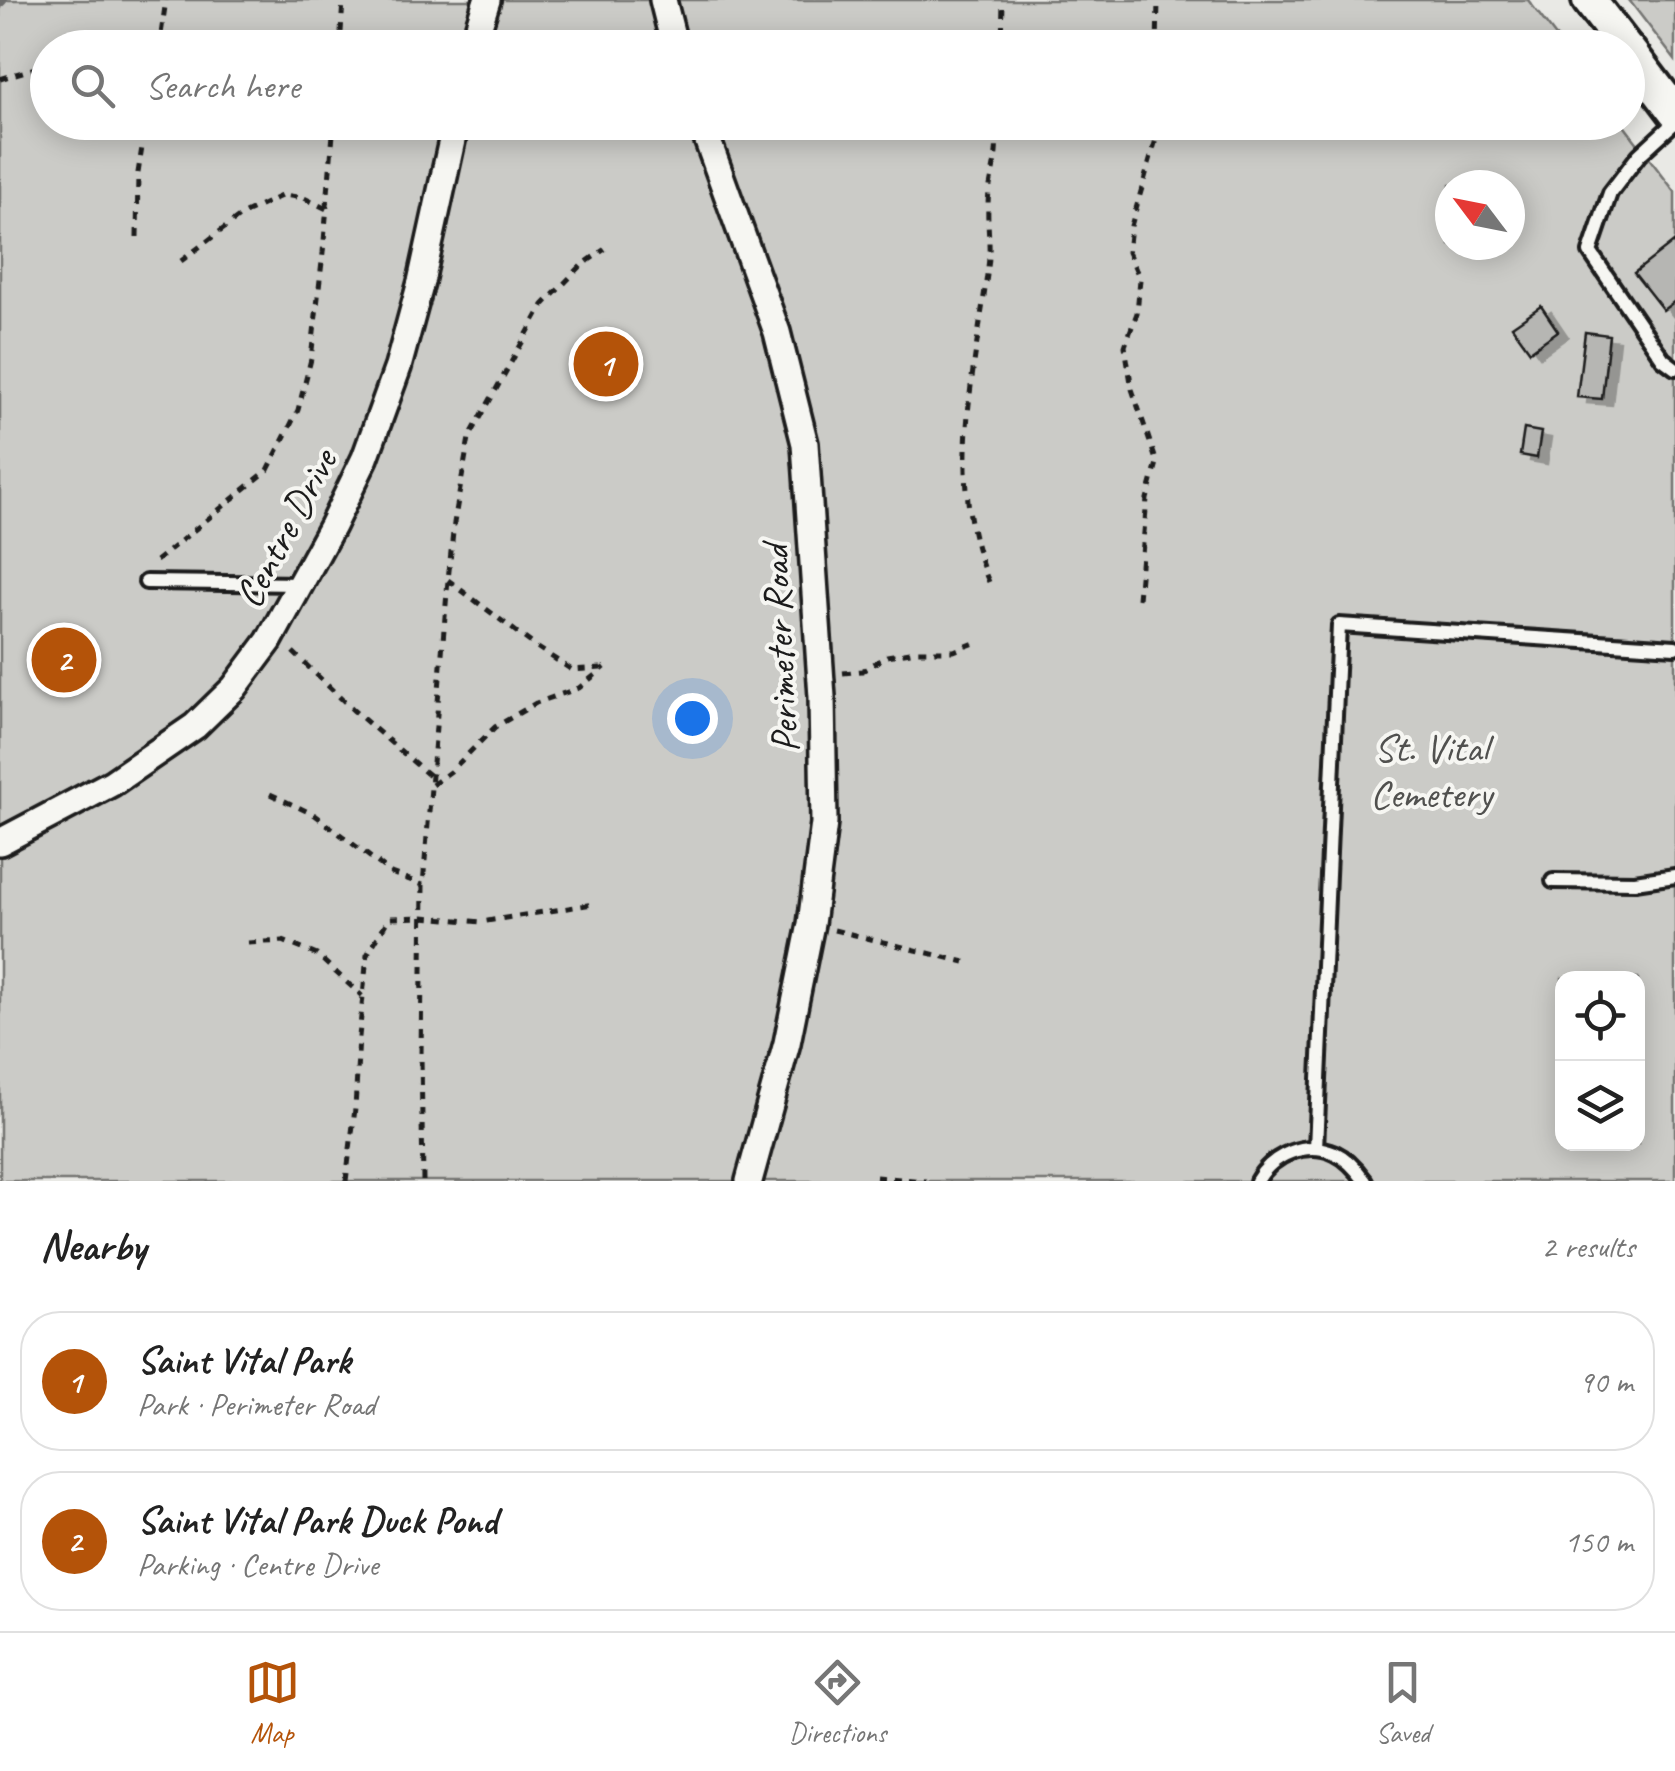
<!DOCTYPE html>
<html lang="en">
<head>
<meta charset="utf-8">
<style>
	:root { --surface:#fff; --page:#f2f2f2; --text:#222; --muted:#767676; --line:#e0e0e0; --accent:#b45309 }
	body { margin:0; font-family:Caveat,sans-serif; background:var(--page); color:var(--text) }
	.controls { position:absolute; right:30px; bottom:30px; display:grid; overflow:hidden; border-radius:20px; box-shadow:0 5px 25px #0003 }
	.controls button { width:90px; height:90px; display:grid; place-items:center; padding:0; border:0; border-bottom:2px solid var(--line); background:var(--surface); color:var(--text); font:50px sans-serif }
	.compass { position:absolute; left:1435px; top:170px; width:90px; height:90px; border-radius:50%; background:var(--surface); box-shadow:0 5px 25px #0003; rotate:302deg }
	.you { position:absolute; left:692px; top:718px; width:35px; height:35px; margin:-25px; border:8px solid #fff; border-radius:50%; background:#1a73e8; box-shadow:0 0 0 15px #1a73e833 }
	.badge { display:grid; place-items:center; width:65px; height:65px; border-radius:50%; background:var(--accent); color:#fff; font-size:32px; font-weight:700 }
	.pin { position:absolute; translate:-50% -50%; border:5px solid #fff; box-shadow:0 2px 10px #0006 }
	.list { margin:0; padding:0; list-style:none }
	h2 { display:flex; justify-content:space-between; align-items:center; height:130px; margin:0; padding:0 40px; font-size:42px }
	h2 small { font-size:32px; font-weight:400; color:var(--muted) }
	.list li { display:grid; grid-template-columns:65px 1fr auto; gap:30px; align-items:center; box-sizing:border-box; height:140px; margin:0 20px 20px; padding:0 20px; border:2px solid var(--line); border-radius:40px }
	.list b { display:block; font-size:38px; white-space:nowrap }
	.list p { margin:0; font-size:32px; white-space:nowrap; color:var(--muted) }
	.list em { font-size:32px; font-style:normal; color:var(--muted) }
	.icon { flex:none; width:55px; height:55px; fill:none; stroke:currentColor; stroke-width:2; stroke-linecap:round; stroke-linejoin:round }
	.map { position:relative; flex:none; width:1675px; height:1181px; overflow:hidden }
	.search { position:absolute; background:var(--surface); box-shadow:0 5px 25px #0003; left:30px; right:30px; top:30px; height:110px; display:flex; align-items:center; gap:25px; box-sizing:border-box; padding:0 35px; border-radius:55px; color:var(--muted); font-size:38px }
	.sheet { height:450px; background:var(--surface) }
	nav { display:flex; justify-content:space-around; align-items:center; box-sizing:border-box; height:140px; border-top:2px solid var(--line); background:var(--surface); font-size:28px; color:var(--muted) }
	nav a { display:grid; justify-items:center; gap:5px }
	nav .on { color:var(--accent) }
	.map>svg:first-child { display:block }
</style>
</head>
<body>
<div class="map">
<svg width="1675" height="1181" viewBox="0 0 1675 1181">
	<defs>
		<filter id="shadow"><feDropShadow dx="10" dy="6" stdDeviation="0" flood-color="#0004"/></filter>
	</defs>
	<rect width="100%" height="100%" fill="#e9e9e5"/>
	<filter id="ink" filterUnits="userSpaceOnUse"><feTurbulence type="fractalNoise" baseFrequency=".01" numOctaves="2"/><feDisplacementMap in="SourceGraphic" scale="20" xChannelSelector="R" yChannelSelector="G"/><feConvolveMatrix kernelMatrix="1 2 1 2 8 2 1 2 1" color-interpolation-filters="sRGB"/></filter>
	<g filter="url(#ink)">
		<g fill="#cbcbc7" stroke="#747472" stroke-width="2.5" fill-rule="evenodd">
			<path d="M 0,0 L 1528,0 L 1564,47 L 48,48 L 48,122 L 1622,123 L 1675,192 L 1675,1181 L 0,1181 ZM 1450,185 L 1510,185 L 1510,245 L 1450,245 ZM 1562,978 L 1638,978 L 1638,1144 L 1562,1144 Z"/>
			<polygon points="1629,0 1675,0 1675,60"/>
		</g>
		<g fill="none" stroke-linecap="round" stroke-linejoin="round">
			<polyline stroke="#6d6d6c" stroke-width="9" points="0,3 3,0"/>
		</g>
		<g fill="#b6b6b3" stroke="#1c1c1c" stroke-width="2.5" filter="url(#shadow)">
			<polygon points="1675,241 1675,301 1663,310 1634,273"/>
			<polygon points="1541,306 1558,331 1530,351 1512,326"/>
			<polygon points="1585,332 1609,335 1602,399 1577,397"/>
			<polygon points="1524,429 1541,432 1537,458 1520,455"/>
		</g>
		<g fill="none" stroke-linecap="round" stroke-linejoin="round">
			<defs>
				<g id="service">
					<polyline points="1675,122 1639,155 1610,193 1590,252 1663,359 1675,368"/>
					<polyline points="146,582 300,584"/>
					<polyline points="1553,881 1635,882 1675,876"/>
					<polyline points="1316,1148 1339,625 1675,647"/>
					<path d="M 1257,1181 C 1273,1154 1306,1140 1335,1153 C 1348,1159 1357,1170 1365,1181"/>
				</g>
				<g id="minor">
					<polyline points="663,0 675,48"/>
					<polyline points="472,48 487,0"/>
					<polyline points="701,122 777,332 805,444 822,697 824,823 811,924 787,1043 749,1181"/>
					<polyline points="0,842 112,783 195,726 234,688 269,641 332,526 365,458 398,367 421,282 456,122"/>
				</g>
				<g id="tertiary">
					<polyline points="1589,0 1626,48"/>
					<polyline points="1628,50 1675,112"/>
				</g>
			</defs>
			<use href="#service" stroke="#1c1c1c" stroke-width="20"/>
			<use href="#minor" stroke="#1c1c1c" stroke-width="32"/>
			<use href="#tertiary" stroke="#1c1c1c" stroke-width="40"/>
			<g stroke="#1c1c1c" stroke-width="5" stroke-dasharray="8 8" stroke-linecap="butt">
				<polyline points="159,48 166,0"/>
				<polyline points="340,48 343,0"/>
				<polyline points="1002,48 1003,0"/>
				<polyline points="1157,48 1158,0"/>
				<polyline points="0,79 48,64"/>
				<polyline points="1092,122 1161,123"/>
				<polyline points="137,237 138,173 146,122"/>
				<polyline points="181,261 243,214 283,195 304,198 327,209"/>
				<polyline points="156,561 268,470 298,410 311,359 323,253 334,122"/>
				<polyline points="448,580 535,646 572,670 601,668"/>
				<path d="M 989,582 C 945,481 975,371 988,267 C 991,247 987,226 988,206 C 988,188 994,171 996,153 C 997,143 996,133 997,122"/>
				<polyline points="1138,599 1147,499 1157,463 1132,389 1125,346 1137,313 1140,279 1128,252 1131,226 1161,122"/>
				<polyline points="293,652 353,710 431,777"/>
				<polyline points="843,673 862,671 887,656 916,651 954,651 977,642"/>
				<polyline points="432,785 451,771 495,727 536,703 579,688 605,667"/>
				<polyline points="270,794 315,815 391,873 423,885"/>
				<polyline points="834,930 965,962"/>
				<polyline points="248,943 283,941 317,955 362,996"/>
				<polyline points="876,1177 926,1181"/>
				<polyline points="346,1181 355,1109 359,1037 367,955 389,918 423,917 481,922 593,904"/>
				<polyline points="423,1181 421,1056 423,885 448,580 454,523 469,438 543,305 582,265 605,249"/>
			</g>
			<use href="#service" stroke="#f6f6f2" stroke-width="12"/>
			<use href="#minor" stroke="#f6f6f2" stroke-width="25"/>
			<use href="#tertiary" stroke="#f6f6f2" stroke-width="32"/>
		</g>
	</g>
	<g text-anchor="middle" stroke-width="8" stroke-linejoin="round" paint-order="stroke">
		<g font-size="40" fill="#1c1c1c" stroke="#f6f6f2">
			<text transform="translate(285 528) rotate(-62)" y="14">Centre Drive</text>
			<text transform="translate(779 649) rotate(-93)" y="14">Perimeter Road</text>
		</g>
		<g font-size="40" fill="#51514f" stroke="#f6f6f2">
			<text x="1431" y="761">St. Vital<tspan x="1431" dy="46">Cemetery</tspan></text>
		</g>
	</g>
</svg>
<div class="controls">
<button><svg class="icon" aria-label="locate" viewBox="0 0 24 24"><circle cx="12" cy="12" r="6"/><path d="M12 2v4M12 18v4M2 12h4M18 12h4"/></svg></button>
<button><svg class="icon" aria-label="layers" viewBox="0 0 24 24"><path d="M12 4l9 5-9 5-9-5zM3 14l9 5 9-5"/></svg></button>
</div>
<svg class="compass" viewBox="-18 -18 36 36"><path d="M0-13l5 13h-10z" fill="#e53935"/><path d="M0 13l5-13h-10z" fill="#767676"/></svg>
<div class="you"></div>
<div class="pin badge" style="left:606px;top:364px">1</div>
<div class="pin badge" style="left:64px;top:660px">2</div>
<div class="search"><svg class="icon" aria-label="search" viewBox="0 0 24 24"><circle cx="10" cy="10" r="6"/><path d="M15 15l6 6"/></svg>Search here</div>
</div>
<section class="sheet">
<h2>Nearby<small>2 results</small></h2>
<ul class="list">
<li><span class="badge">1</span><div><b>Saint Vital Park</b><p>Park · Perimeter Road</p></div><em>90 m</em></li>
<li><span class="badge">2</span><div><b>Saint Vital Park Duck Pond</b><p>Parking · Centre Drive</p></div><em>150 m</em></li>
</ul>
</section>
<nav>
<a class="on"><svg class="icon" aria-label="map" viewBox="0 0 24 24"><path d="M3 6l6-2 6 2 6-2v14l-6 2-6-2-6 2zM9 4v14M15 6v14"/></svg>Map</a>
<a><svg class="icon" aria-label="directions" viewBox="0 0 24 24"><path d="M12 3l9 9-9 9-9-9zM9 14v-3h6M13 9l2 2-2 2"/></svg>Directions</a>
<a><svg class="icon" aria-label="saved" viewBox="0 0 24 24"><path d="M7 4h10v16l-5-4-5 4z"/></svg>Saved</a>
</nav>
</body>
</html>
